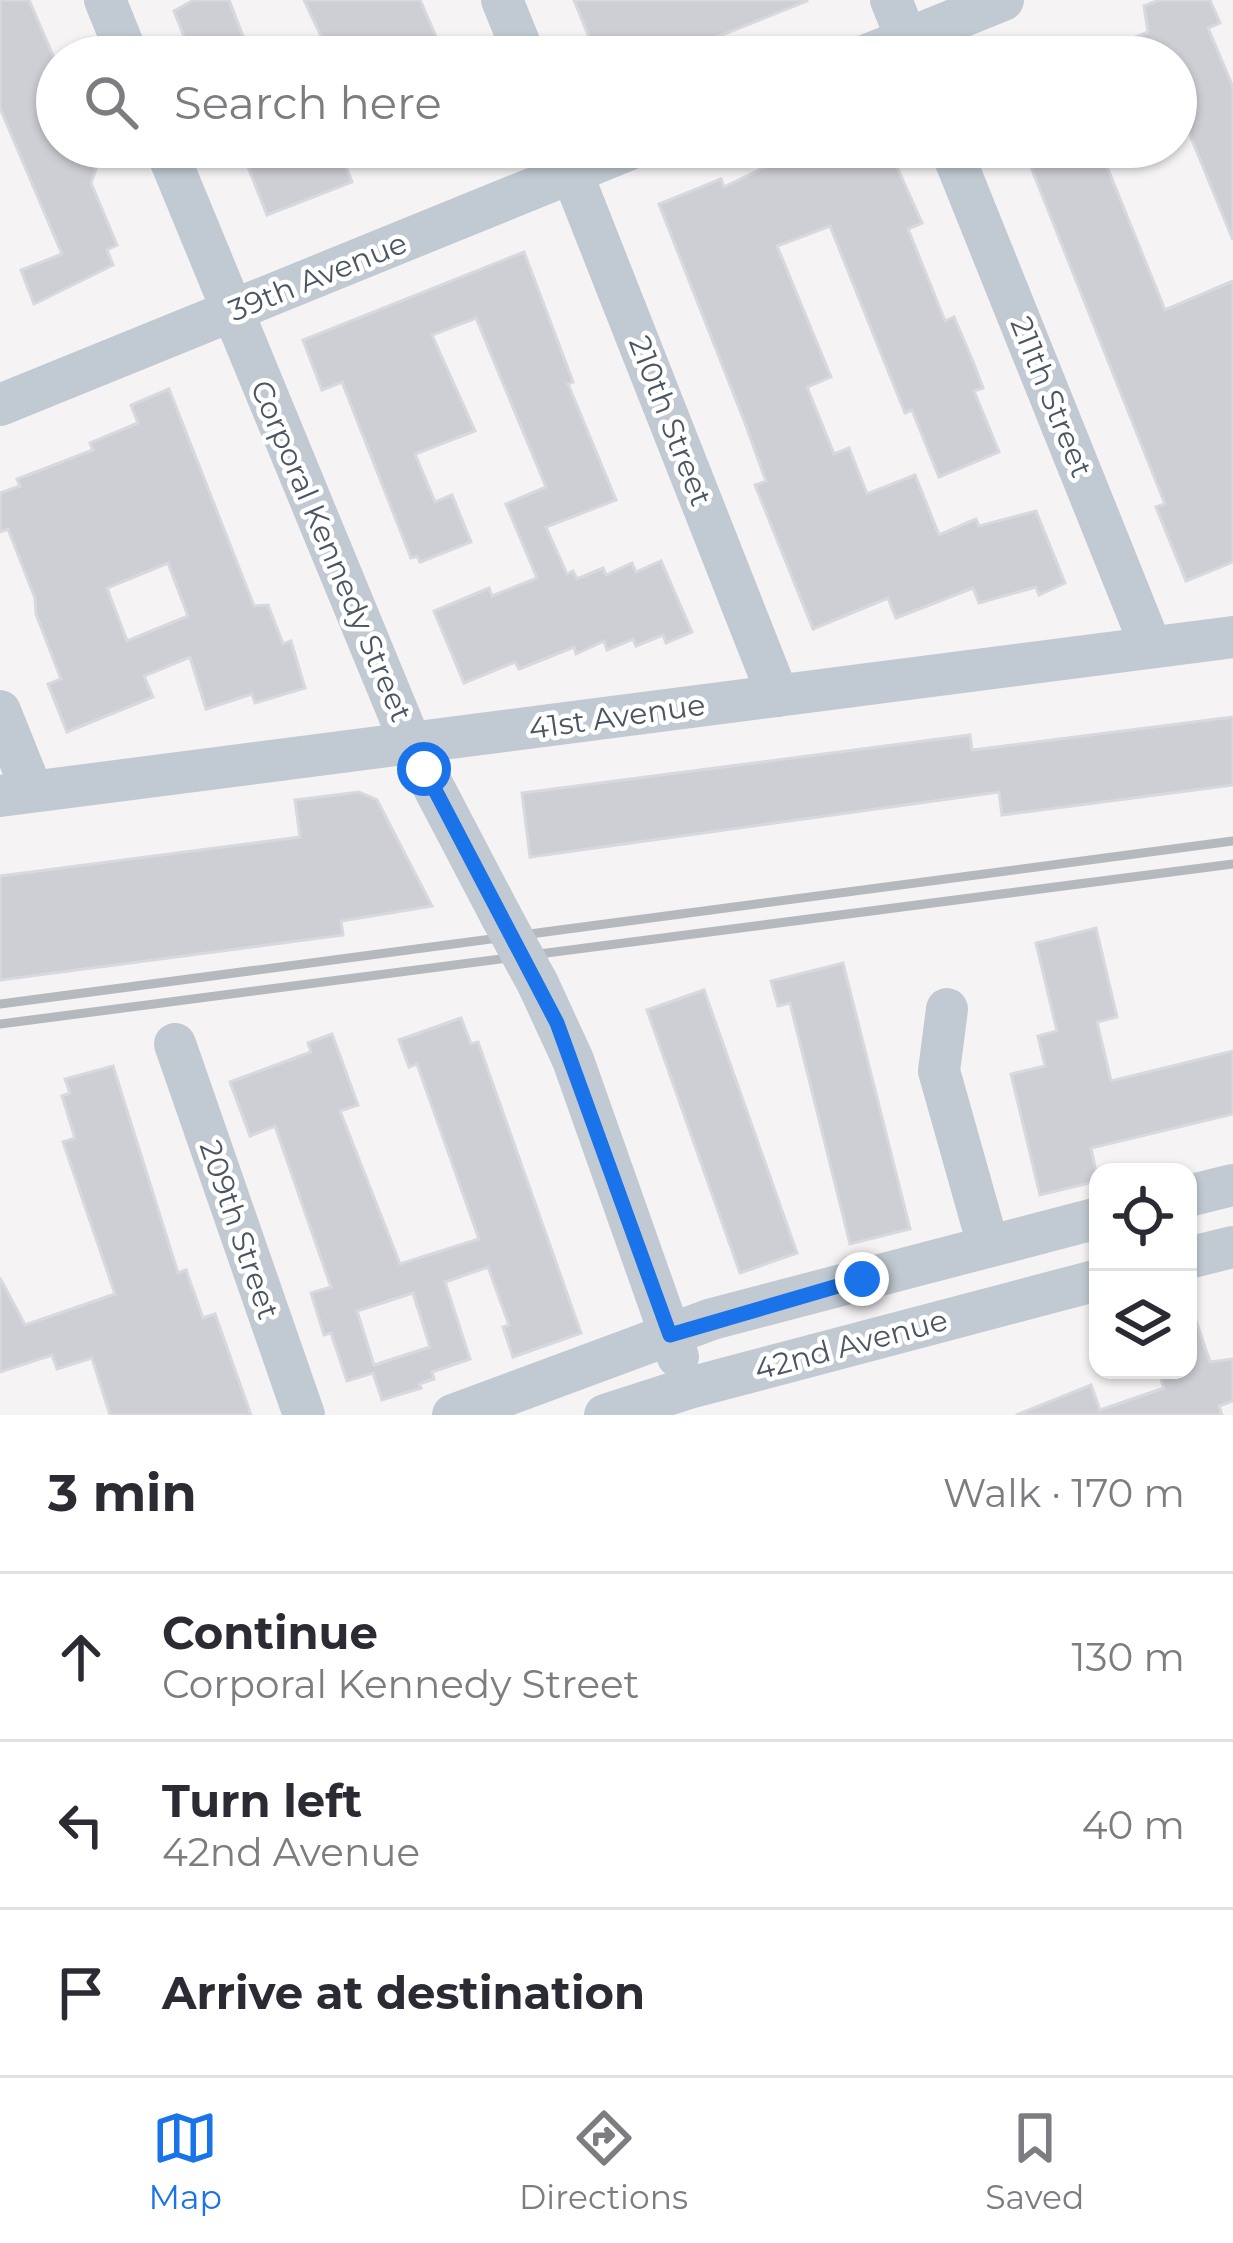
<!DOCTYPE html>
<html lang="en">
<head>
<meta charset="utf-8">
<style>
	:root { --surface:#fff; --page:#f7f7f7; --text:#2b2b33; --muted:#7c7c81; --line:#e1e1e2; --accent:#1a73e8 }
	body { margin:0; font-family:Montserrat,sans-serif; background:var(--page); color:var(--text) }
	.controls { position:absolute; right:36px; bottom:36px; display:grid; overflow:hidden; border-radius:24px; box-shadow:0 3px 9px #0004 }
	.controls button { width:108px; height:108px; display:grid; place-items:center; padding:0; border:0; border-bottom:3px solid var(--line); background:var(--surface); color:var(--text); font:60px sans-serif }
	.stop { position:absolute; width:36px; height:36px; margin:-27px; border:9px solid #1a73e8; border-radius:50%; background:#fff }
	.stop.end { background:#1a73e8; border-color:#fff; box-shadow:0 3px 12px #0008 }
	.list { margin:0; padding:0; list-style:none }
	h2 { display:flex; justify-content:space-between; align-items:center; height:156px; margin:0; padding:0 48px; font-size:51px }
	h2 small { font-size:39px; font-weight:400; color:var(--muted) }
	.list li { display:grid; grid-template-columns:78px 1fr auto; gap:36px; align-items:center; box-sizing:border-box; height:168px; padding:0 48px; border-top:3px solid var(--line) }
	.list b { display:block; font-size:45px; white-space:nowrap }
	.list p { margin:0; font-size:39px; white-space:nowrap; color:var(--muted) }
	.list em { font-size:39px; font-style:normal; color:var(--muted) }
	.icon { flex:none; width:66px; height:66px; fill:none; stroke:currentColor; stroke-width:2; stroke-linecap:round; stroke-linejoin:round }
	.map { position:relative; flex:none; width:1233px; height:1415px; overflow:hidden }
	.search { position:absolute; background:var(--surface); box-shadow:0 3px 9px #0004; left:36px; right:36px; top:36px; height:132px; display:flex; align-items:center; gap:30px; box-sizing:border-box; padding:0 42px; border-radius:66px; color:var(--muted); font-size:45px }
	.sheet { height:660px; background:var(--surface) }
	nav { display:flex; justify-content:space-around; align-items:center; box-sizing:border-box; height:168px; border-top:3px solid var(--line); background:var(--surface); font-size:33px; color:var(--muted) }
	nav a { display:grid; justify-items:center; gap:6px }
	nav .on { color:var(--accent) }
	.map>svg:first-child { display:block }
</style>
</head>
<body>
<div class="map">
<svg width="1233" height="1415" viewBox="0 0 1233 1415">
	<rect width="100%" height="100%" fill="#f5f3f3"/>
	<g fill="#cdcfd5" stroke="#d7d9de" stroke-width="3" fill-rule="evenodd">
		<polygon points="0,0 29,0 57,65 57,147 88,147 96,169 91,183 117,245 107,250 113,265 34,304 21,270 62,254 0,108"/>
		<polygon points="194,0 229,0 251,57 192,57 174,11"/>
		<polygon points="304,0 420,0 445,57 331,57"/>
		<polygon points="574,0 807,0 807,1 667,57 597,57"/>
		<polygon points="1159,0 1210,0 1220,23 1208,28 1233,87 1233,240 1176,101 1176,57 1089,57 1148,32 1144,6"/>
		<polygon points="240,147 338,147 352,182 267,215"/>
		<polygon points="807,147 888,147 922,223 908,229 945,321 954,317 974,364 983,388 974,391 999,452 939,477 912,410 905,413 830,226 777,246 831,377 807,387 834,454 849,448 867,494 915,475 939,535 976,519 979,526 1036,511 1065,583 1039,595 1036,587 979,603 973,588 896,618 888,598 813,629 755,485 766,481 745,423 659,204 721,179 724,187"/>
		<polygon points="1023,147 1099,147 1165,310 1233,281 1233,562 1186,581 1156,507 1165,504"/>
		<polygon points="524,252 573,382 568,384 616,500 546,527 567,574 573,571 577,579 603,568 606,575 632,563 636,572 661,561 692,632 666,643 663,635 636,646 633,639 607,650 604,641 576,654 574,647 519,669 515,662 464,683 434,611 489,588 492,596 537,578 506,504 546,487 476,318 432,335 475,431 415,454 435,502 452,495 471,542 420,562 417,556 411,558 342,382 322,390 303,340"/>
		<path d="M 169,389 L 254,606 L 268,605 L 283,644 L 291,641 L 305,688 L 255,703 L 252,694 L 206,709 L 190,657 L 144,676 L 153,697 L 67,732 L 48,684 L 61,679 L 36,614 L 35,598 L 8,529 L 0,532 L 0,493 L 20,486 L 17,479 L 93,450 L 90,443 L 138,423 L 131,405 ZM 168,563 L 188,616 L 127,641 L 107,588 Z"/>
		<polygon points="1233,717 1233,785 1002,815 999,792 530,857 522,793 970,735 972,750"/>
		<polygon points="359,792 377,800 432,906 341,921 343,935 0,980 0,876 300,837 295,800"/>
		<polygon points="1096,928 1117,1017 1097,1022 1111,1081 1233,1051 1233,1114 1091,1148 1098,1181 1040,1195 1011,1074 1045,1066 1038,1036 1057,1031 1036,943"/>
		<polygon points="843,963 910,1229 850,1244 790,1003 778,1006 771,981"/>
		<polygon points="704,990 797,1253 740,1273 647,1010"/>
		<path d="M 461,1018 L 471,1044 L 478,1042 L 581,1333 L 513,1357 L 503,1327 L 509,1325 L 488,1267 L 445,1282 L 470,1359 L 432,1372 L 434,1379 L 419,1384 L 421,1388 L 382,1400 L 373,1373 L 347,1381 L 331,1333 L 324,1335 L 311,1293 L 331,1287 L 275,1126 L 250,1136 L 230,1082 L 311,1052 L 308,1043 L 332,1034 L 358,1105 L 340,1111 L 400,1264 L 479,1239 L 417,1064 L 409,1067 L 399,1040 ZM 413,1293 L 430,1347 L 374,1365 L 357,1311 Z"/>
		<polygon points="113,1066 178,1273 186,1270 203,1318 215,1314 251,1415 110,1415 92,1358 57,1369 52,1355 0,1372 0,1278 25,1325 115,1294 63,1142 75,1138 62,1096 70,1093 65,1079"/>
		<polygon points="1192,1309 1210,1362 1233,1359 1233,1401 1219,1406 1222,1415 1016,1415 1091,1385 1100,1410 1164,1388 1158,1370 1188,1370"/>
	</g>
	<g fill="none" stroke-linecap="round" stroke-linejoin="round">
		<g stroke="#c1cad2" stroke-width="42">
			<polyline points="105,0 128,57"/>
			<polyline points="502,0 525,57"/>
			<polyline points="891,0 914,57"/>
			<polyline points="862,57 1003,0"/>
			<polyline points="165,147 411,744 501,916"/>
			<polyline points="950,147 1151,647"/>
			<polyline points="562,148 778,696"/>
			<polyline points="0,405 635,147"/>
			<polyline points="0,711 32,791"/>
			<polyline points="0,796 1233,637"/>
			<polyline points="538,984 573,1060 678,1357"/>
			<polyline points="947,1009 939,1071 988,1245"/>
			<polyline points="175,1044 304,1415"/>
			<polyline points="1188,1196 1233,1185"/>
			<polyline points="1188,1258 1233,1247"/>
			<polyline points="453,1415 712,1319 1098,1218"/>
			<polyline points="605,1415 689,1388 1098,1280"/>
		</g>
		<g stroke="#b5b8bd" stroke-width="9">
			<polyline points="0,1004 1233,841"/>
			<polyline points="0,1024 1233,864"/>
		</g>
		<polyline stroke="#c1cad2" stroke-width="42" points="501,916 538,984"/>
	</g>
	<g fill="none" stroke-linecap="round" stroke-linejoin="round">
		<polyline stroke="#1a73e8" stroke-width="15" points="424,769 557,1023 670,1335 862,1279"/>
	</g>
	<g text-anchor="middle" stroke-width="9" stroke-linejoin="round" paint-order="stroke">
		<g font-size="30" fill="#4a5661" stroke="#fff">
			<text transform="translate(318 277) rotate(-22)" y="10">39th Avenue</text>
			<text transform="translate(1051 397) rotate(68)" y="10">211th Street</text>
			<text transform="translate(670 421) rotate(69)" y="10">210th Street</text>
			<text transform="translate(331 551) rotate(67)" y="10">Corporal Kennedy Street</text>
			<text transform="translate(617 717) rotate(-8)" y="10">41st Avenue</text>
			<text transform="translate(239 1230) rotate(71)" y="10">209th Street</text>
			<text transform="translate(851 1345) rotate(-15)" y="10">42nd Avenue</text>
		</g>
	</g>
</svg>
<div class="controls">
<button><svg class="icon" aria-label="locate" viewBox="0 0 24 24"><circle cx="12" cy="12" r="6"/><path d="M12 2v4M12 18v4M2 12h4M18 12h4"/></svg></button>
<button><svg class="icon" aria-label="layers" viewBox="0 0 24 24"><path d="M12 4l9 5-9 5-9-5zM3 14l9 5 9-5"/></svg></button>
</div>
<div class="stop" style="left:424px;top:769px"></div>
<div class="stop end" style="left:862px;top:1279px"></div>
<div class="search"><svg class="icon" aria-label="search" viewBox="0 0 24 24"><circle cx="10" cy="10" r="6"/><path d="M15 15l6 6"/></svg>Search here</div>
</div>
<section class="sheet">
<h2>3 min<small>Walk · 170 m</small></h2>
<ul class="list">
<li><svg class="icon" aria-label="ahead" viewBox="0 0 24 24"><path d="M12 20V5M6 11l6-6 6 6"/></svg><div><b>Continue</b><p>Corporal Kennedy Street</p></div><em>130 m</em></li>
<li><svg class="icon" aria-label="left" viewBox="0 0 24 24"><path d="M17 20v-9H6M10 6l-5 5 5 5"/></svg><div><b>Turn left</b><p>42nd Avenue</p></div><em>40 m</em></li>
<li><svg class="icon" aria-label="arrive" viewBox="0 0 24 24"><path d="M6 21V4h12l-3 4 3 4H6"/></svg><div><b>Arrive at destination</b></div></li>
</ul>
</section>
<nav>
<a class="on"><svg class="icon" aria-label="map" viewBox="0 0 24 24"><path d="M3 6l6-2 6 2 6-2v14l-6 2-6-2-6 2zM9 4v14M15 6v14"/></svg>Map</a>
<a><svg class="icon" aria-label="directions" viewBox="0 0 24 24"><path d="M12 3l9 9-9 9-9-9zM9 14v-3h6M13 9l2 2-2 2"/></svg>Directions</a>
<a><svg class="icon" aria-label="saved" viewBox="0 0 24 24"><path d="M7 4h10v16l-5-4-5 4z"/></svg>Saved</a>
</nav>
</body>
</html>
